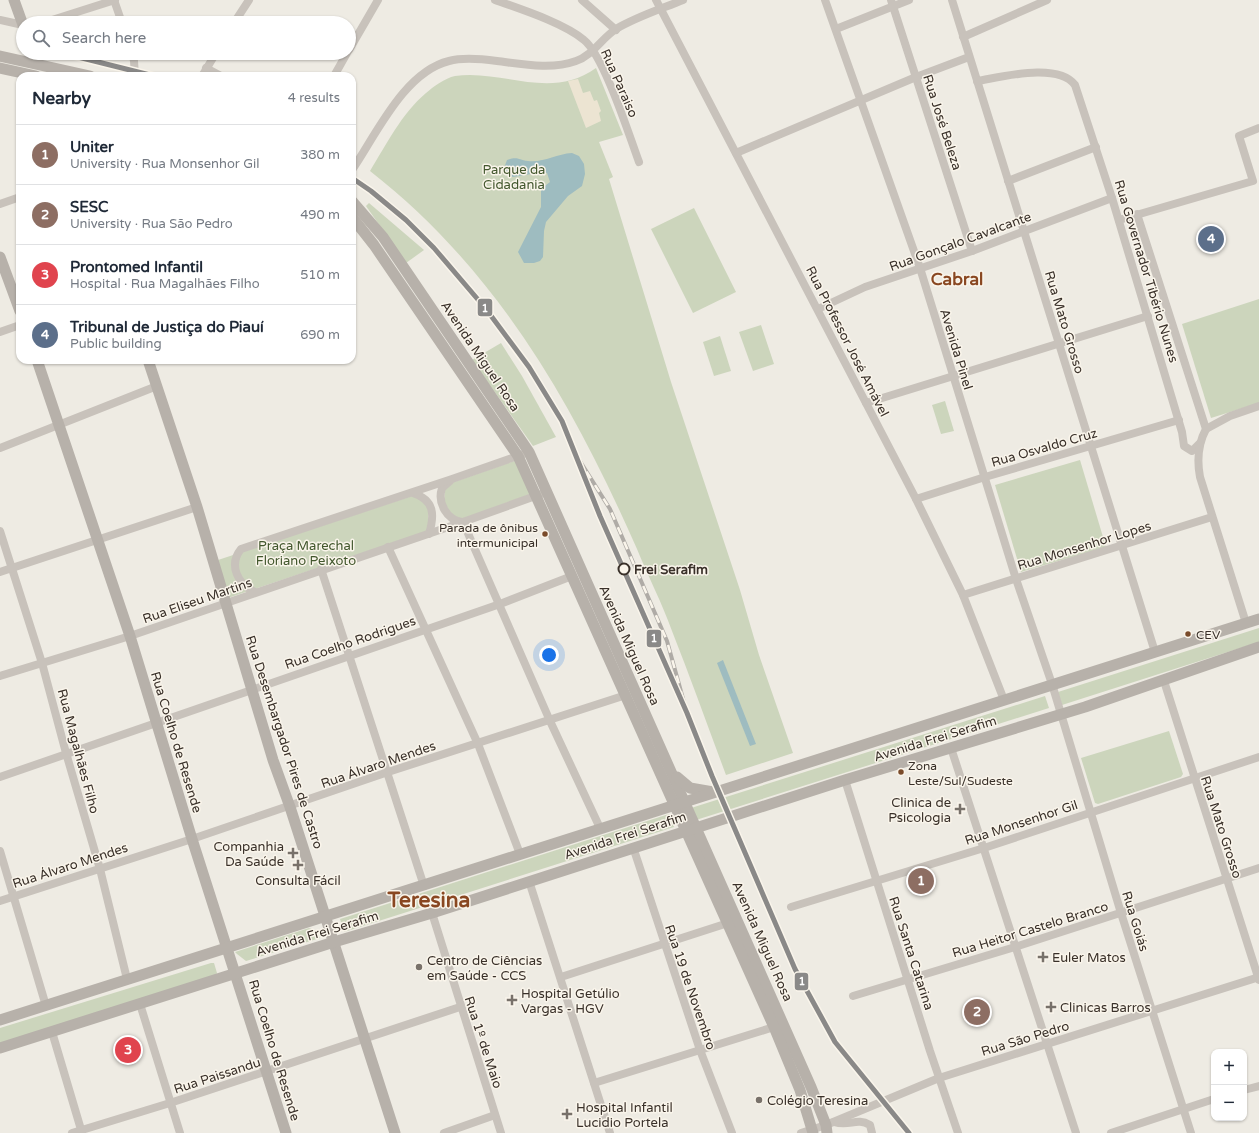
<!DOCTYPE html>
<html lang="en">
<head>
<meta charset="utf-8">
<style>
	:root { --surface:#fff; --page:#f6f6f7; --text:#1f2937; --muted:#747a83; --line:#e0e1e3; --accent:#78716a }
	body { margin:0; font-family:"Varela Round",sans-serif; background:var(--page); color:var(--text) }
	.controls { position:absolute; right:12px; bottom:12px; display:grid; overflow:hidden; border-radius:8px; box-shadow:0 1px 3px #0004 }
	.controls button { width:36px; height:36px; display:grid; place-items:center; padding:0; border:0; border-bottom:1px solid var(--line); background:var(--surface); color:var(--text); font:20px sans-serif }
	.you { position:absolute; left:549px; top:655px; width:14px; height:14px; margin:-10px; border:3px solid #fff; border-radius:50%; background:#1a73e8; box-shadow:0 0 0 6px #1a73e833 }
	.badge { display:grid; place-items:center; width:26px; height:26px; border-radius:50%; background:var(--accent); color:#fff; font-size:13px; font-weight:700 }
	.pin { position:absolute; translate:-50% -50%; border:2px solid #fff; box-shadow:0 1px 4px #0006 }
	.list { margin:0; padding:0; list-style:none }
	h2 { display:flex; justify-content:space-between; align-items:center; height:52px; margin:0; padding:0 16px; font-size:17px }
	h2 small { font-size:13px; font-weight:400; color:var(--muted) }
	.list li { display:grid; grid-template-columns:26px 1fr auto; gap:12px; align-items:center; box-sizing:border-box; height:60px; padding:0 16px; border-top:1px solid var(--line) }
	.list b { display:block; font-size:15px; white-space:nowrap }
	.list p { margin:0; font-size:13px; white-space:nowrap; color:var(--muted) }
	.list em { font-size:13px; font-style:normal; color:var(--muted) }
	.icon { flex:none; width:22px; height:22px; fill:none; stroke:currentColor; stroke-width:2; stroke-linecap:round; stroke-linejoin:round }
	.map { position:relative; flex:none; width:1259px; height:1133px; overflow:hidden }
	.search { position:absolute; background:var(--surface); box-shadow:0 1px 3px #0004; left:16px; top:16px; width:340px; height:44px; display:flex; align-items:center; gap:10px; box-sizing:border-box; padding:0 14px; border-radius:22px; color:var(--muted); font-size:15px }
	.panel { position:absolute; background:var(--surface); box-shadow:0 1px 3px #0004; left:16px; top:72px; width:340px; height:292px; border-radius:12px }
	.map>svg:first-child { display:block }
</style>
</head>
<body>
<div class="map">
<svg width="1259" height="1133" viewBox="0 0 1259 1133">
	<rect width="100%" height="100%" fill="#eeebe3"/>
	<g fill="#ccd5bc">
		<path d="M 596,68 L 623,135 L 599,142 L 613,177 L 609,179 L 671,382 L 740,590 L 759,655 L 793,753 L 726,775 C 708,727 691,679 672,631 C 662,603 648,576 637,549 C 573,404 497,270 370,171 C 386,145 402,113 426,93 C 433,87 445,78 455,76 C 503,69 550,101 596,68 Z"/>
		<polygon points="369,203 424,250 406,263 366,206"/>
		<polygon points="694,208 736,292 693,313 651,229"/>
		<polygon points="1259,299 1259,403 1211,418 1182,324"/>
		<polygon points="761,325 774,364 753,371 739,332"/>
		<polygon points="720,336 731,371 714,376 703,342"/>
		<polygon points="501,343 522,376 556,437 533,446 472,360"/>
		<polygon points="945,401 954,431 941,434 932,405"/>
		<polygon points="517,460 531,494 462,519 451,515 444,501 445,490 454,482"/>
		<polygon points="1080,460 1106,547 1021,572 995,485"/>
		<polygon points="415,495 428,505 428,531 228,598 218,560"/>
		<polygon points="1259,628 1259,642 1062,705 1058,692"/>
		<polygon points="1045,696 1049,708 696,820 691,808"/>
		<polygon points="1169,731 1183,774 1181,777 1098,804 1095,803 1081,758"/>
		<polygon points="669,814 674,827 344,932 340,919"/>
		<polygon points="309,928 314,930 320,938 246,961 237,954 235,952"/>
		<polygon points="211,963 214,963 217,973 216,975 0,1044 0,1028"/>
	</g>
	<polygon fill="#ece4d2" points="578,79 583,93 590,91 594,101 597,100 601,111 599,113 601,121 586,128 568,81"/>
	<g fill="#9ebcc0">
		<path d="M 572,153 L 579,156 L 584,164 L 585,174 L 582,186 L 568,196 L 546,222 L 544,231 L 543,257 L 540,261 L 534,263 L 524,263 L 518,252 L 541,207 L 541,189 L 550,182 L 547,173 L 543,172 L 513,177 L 505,174 L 504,168 L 507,160 C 518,156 518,160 528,161 C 543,163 556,154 572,153 Z"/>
		<polygon points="723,660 756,744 750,746 717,663"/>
	</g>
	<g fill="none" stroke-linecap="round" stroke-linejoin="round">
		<g stroke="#c8c2bb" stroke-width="8">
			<polyline points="114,0 122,23"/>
			<path d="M 495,0 C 520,9 564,23 584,40 C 604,56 629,135 639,162"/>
			<polyline points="582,0 616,30"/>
			<polyline points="656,0 916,499 963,595 1004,700"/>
			<polyline points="825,0 920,268 1016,579 1052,684 1121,913 1191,1133"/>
			<polyline points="891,0 972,251"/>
			<polyline points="952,0 1155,652"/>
			<polyline points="0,20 23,25"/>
			<polyline points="37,23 52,20 115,0"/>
			<polyline points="234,23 249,0"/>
			<polyline points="836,29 909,0"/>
			<polyline points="963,37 1047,0"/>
			<polyline points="349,50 378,0"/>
			<polyline points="132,53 134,61 135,76"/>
			<polyline points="206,68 221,76"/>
			<polyline points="202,76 216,53"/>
			<polyline points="334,76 347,53"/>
			<path d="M 977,81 C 1002,77 1058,62 1075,85 L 1112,198 L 1182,432 L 1184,446 L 1192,451 L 1200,443"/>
			<polyline points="736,153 916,77 969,57"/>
			<path d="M 352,170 C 376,135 404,72 449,61 C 464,57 482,59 497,61 C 522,64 551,70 576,61 C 592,56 602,38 616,29 C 636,17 661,9 683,0"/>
			<polyline points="1008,181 1096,147"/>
			<polyline points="0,204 20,197"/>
			<path d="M 1137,214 L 1206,429 C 1198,444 1197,461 1200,477 L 1246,623"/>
			<polyline points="1119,220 1253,181 1239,136 1259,128"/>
			<polyline points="818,309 865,287 972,251 1112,198"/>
			<polyline points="0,332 20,325"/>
			<polyline points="866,403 1148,316"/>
			<polyline points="1206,429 1230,416 1259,406"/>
			<polyline points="0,448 157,386"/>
			<path d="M 450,481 L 442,488 C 437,503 447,520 462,522"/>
			<path d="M 413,493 C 434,500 435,514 429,534"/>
			<polyline points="916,499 985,477 1179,420"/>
			<polyline points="463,522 550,721 600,828"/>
			<polyline points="0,531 42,663 66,753 100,869 127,979"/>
			<polyline points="388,547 478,744 520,854"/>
			<polyline points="321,569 424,886"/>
			<polyline points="0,572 197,507"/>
			<path d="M 255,592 C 238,585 228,565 241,549 L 452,479 L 529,452"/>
			<polyline points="963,595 1212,517"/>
			<polyline points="0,676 130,636 463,522 541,494"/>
			<polyline points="1164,681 1259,980"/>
			<polyline points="951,748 1076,1133"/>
			<polyline points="0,777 500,604 572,576"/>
			<polyline points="845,780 930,1051 958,1133"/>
			<polyline points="633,847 700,1050 732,1133"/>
			<polyline points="0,851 46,1006"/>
			<polyline points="529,881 610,1133"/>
			<polyline points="0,901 192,839 388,772 626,695"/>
			<polyline points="791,907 984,848 1259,757"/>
			<polyline points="432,913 501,1133"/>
			<polyline points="561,977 728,923"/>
			<polyline points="853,996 1015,947 1259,868"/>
			<polyline points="140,1004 180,1133"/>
			<polyline points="52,1032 82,1133"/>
			<polyline points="594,1083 774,1027"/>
			<polyline points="1244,1090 1259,1086"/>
			<path d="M 834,1122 C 850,1127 856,1117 870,1125 L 872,1133"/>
			<polyline points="72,1133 170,1103 460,1007"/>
			<polyline points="444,1133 495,1115"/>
			<polyline points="801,1133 826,1125 939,1078 1259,977"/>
			<polyline points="1111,1133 1214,1099"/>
		</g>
		<g stroke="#b7b1aa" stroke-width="11">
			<polyline points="14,0 23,25"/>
			<polyline points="0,56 90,76"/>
			<polyline points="0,68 36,76"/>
			<polyline points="352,201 383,237 529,452 811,1087 826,1125 827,1133"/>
			<polyline points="352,217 374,245 518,456 774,1027 800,1090 813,1133"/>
			<polyline points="0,257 20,311"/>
			<polyline points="37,360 130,636 192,839 286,1133"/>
			<polyline points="148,360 197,507 273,760 290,807 395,1133"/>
			<polyline points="677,777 690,788 713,792"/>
			<polyline points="0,1020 1259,619"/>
			<polyline points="0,1048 334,942 432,913 845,780 1085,707 1259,647"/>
		</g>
		<defs>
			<polyline id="rail" points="578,458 610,509 667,641 687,713"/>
		</defs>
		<use href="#rail" stroke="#afaba6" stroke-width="4"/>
		<use href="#rail" stroke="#faf5eb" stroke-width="2.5" stroke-dasharray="8" stroke-linecap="butt"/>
		<defs>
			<g id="rail-1">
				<polyline points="62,53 154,76"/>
				<polyline points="352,178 371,191 406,220 434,248 486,309 529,367 562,421 600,516 687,713 712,776 795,969 835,1042 909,1133"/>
			</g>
		</defs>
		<use href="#rail-1" stroke="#faf5eb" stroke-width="8"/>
		<use href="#rail-1" stroke="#8a8988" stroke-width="5"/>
	</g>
	<g fill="#7a4b2a" stroke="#faf5eb" stroke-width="1.5">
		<circle cx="545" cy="534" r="3.5"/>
		<circle cx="1188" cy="634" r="3.5"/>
		<circle cx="901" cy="772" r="3.5"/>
	</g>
	<circle fill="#faf5eb" stroke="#393029" stroke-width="2" cx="624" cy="569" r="5.5"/>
	<g fill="#78716a" stroke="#faf5eb" stroke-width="1.5">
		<path d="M958 803h4v4h4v4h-4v4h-4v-4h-4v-4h4z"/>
		<path d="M291 847h4v4h4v4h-4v4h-4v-4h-4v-4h4z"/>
		<path d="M296 859h4v4h4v4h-4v4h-4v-4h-4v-4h4z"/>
		<path d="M1041 951h4v4h4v4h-4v4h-4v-4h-4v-4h4z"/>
		<circle cx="419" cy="967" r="4"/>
		<path d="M510 994h4v4h4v4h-4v4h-4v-4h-4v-4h4z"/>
		<path d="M1049 1001h4v4h4v4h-4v4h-4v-4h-4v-4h4z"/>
		<circle cx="759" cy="1100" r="4"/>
		<path d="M565 1108h4v4h4v4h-4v4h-4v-4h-4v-4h4z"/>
	</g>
	<g text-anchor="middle" stroke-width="3" stroke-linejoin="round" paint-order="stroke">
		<g font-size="12" fill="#393029" stroke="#faf5eb" text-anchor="start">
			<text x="538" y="532" text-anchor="end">Parada de ônibus<tspan x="538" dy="15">intermunicipal</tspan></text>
			<text x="1196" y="639">CEV</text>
			<text x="908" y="770">Zona<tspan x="908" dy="15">Leste/Sul/Sudeste</tspan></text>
		</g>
		<g font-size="13" fill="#393029" stroke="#faf5eb">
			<text transform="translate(620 83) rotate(66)" y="5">Rua Paraiso</text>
			<text transform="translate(943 122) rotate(72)" y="5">Rua José Beleza</text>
			<text transform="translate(960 241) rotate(-20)" y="5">Rua Gonçalo Cavalcante</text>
			<text transform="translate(1147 271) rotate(73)" y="5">Rua Governador Tibério Nunes</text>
			<text transform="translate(1065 322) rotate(73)" y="5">Rua Mato Grosso</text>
			<text transform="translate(848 341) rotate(63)" y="5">Rua Professor José Amável</text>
			<text transform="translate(957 349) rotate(73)" y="5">Avenida Pinel</text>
			<text transform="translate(481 356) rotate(56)" y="5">Avenida Miguel Rosa</text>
			<text transform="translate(1044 447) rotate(-16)" y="5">Rua Osvaldo Cruz</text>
			<text transform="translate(1084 545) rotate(-17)" y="5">Rua Monsenhor Lopes</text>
			<text transform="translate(197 600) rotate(-19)" y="5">Rua Eliseu Martins</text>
			<text transform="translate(350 642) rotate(-19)" y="5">Rua Coelho Rodrigues</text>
			<text transform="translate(630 645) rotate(66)" y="5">Avenida Miguel Rosa</text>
			<text transform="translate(935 738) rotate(-17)" y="5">Avenida Frei Serafim</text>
			<text transform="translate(177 742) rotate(73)" y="5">Rua Coelho de Resende</text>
			<text transform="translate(285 742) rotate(72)" y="5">Rua Desembargador Pires de Castro</text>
			<text transform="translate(79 751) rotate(75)" y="5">Rua Magalhães Filho</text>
			<text transform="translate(378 764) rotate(-19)" y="5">Rua Álvaro Mendes</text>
			<text transform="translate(1021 822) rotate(-18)" y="5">Rua Monsenhor Gil</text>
			<text transform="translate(1222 827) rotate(72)" y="5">Rua Mato Grosso</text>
			<text transform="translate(625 835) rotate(-18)" y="5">Avenida Frei Serafim</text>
			<text transform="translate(70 865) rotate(-18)" y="5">Rua Álvaro Mendes</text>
			<text transform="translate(1136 921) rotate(73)" y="5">Rua Goiás</text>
			<text transform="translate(1030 929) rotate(-17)" y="5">Rua Heitor Castelo Branco</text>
			<text transform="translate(317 933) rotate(-17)" y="5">Avenida Frei Serafim</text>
			<text transform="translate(763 941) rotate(66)" y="5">Avenida Miguel Rosa</text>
			<text transform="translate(912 953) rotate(72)" y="5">Rua Santa Catarina</text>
			<text transform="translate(691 987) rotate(71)" y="5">Rua 19 de Novembro</text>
			<text transform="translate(1025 1038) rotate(-17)" y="5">Rua São Pedro</text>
			<text transform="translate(484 1042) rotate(72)" y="5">Rua 1º de Maio</text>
			<text transform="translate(275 1050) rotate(73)" y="5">Rua Coelho de Resende</text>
			<text transform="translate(217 1075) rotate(-18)" y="5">Rua Paissandu</text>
		</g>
		<g font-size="13" fill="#42572d" stroke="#faf5eb">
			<text x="514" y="174">Parque da<tspan x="514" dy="15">Cidadania</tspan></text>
			<text x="306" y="550">Praça Marechal<tspan x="306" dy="15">Floriano Peixoto</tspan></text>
		</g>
		<g font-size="13" font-weight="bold" fill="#393029" stroke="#faf5eb" text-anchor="start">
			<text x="634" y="574">Frei Serafim</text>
		</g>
		<g font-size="13" fill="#393029" stroke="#faf5eb" text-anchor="start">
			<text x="951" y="807" text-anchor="end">Clinica de<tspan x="951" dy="15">Psicologia</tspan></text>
			<text x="284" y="851" text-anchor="end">Companhia<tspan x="284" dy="15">Da Saúde</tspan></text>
			<text x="298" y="885" text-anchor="middle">Consulta Fácil</text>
			<text x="1052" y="962">Euler Matos</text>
			<text x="427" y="965">Centro de Ciências<tspan x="427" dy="15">em Saúde - CCS</tspan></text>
			<text x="521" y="998">Hospital Getúlio<tspan x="521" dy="15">Vargas - HGV</tspan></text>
			<text x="1060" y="1012">Clinicas Barros</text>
			<text x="767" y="1105">Colégio Teresina</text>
			<text x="576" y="1112">Hospital Infantil<tspan x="576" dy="15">Lucidio Portela</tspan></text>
		</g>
		<g font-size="17" font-weight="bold" fill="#894721" stroke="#faf5eb">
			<text x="957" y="285">Cabral</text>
		</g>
		<g font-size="21" font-weight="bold" fill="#894721" stroke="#faf5eb">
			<text x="429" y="907">Teresina</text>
		</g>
	</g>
	<g stroke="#faf5eb" stroke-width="1.5">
		<rect x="477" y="298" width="16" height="19" rx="4" fill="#8a8988"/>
		<rect x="646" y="629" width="16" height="19" rx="4" fill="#8a8988"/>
		<rect x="794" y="972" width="15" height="19" rx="4" fill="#8a8988"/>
	</g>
	<g font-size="11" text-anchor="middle" font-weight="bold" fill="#fff">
		<text x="485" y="312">1</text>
		<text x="654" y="642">1</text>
		<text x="802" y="985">1</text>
	</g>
</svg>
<div class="controls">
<button>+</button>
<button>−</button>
</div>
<div class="you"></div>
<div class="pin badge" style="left:921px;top:881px;background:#8d6e63">1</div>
<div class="pin badge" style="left:977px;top:1012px;background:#8d6e63">2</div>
<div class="pin badge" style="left:128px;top:1050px;background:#e0444e">3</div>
<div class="pin badge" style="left:1211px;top:239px;background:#5c6f8a">4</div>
<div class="search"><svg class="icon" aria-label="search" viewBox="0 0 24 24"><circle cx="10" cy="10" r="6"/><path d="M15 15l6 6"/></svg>Search here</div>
<section class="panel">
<h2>Nearby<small>4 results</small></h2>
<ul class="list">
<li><span class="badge" style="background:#8d6e63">1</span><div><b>Uniter</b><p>University · Rua Monsenhor Gil</p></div><em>380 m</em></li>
<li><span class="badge" style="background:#8d6e63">2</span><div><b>SESC</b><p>University · Rua São Pedro</p></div><em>490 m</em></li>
<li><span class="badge" style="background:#e0444e">3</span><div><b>Prontomed Infantil</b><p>Hospital · Rua Magalhães Filho</p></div><em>510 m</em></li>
<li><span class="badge" style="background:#5c6f8a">4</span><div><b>Tribunal de Justiça do Piauí</b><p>Public building</p></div><em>690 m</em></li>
</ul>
</section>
</div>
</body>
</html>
